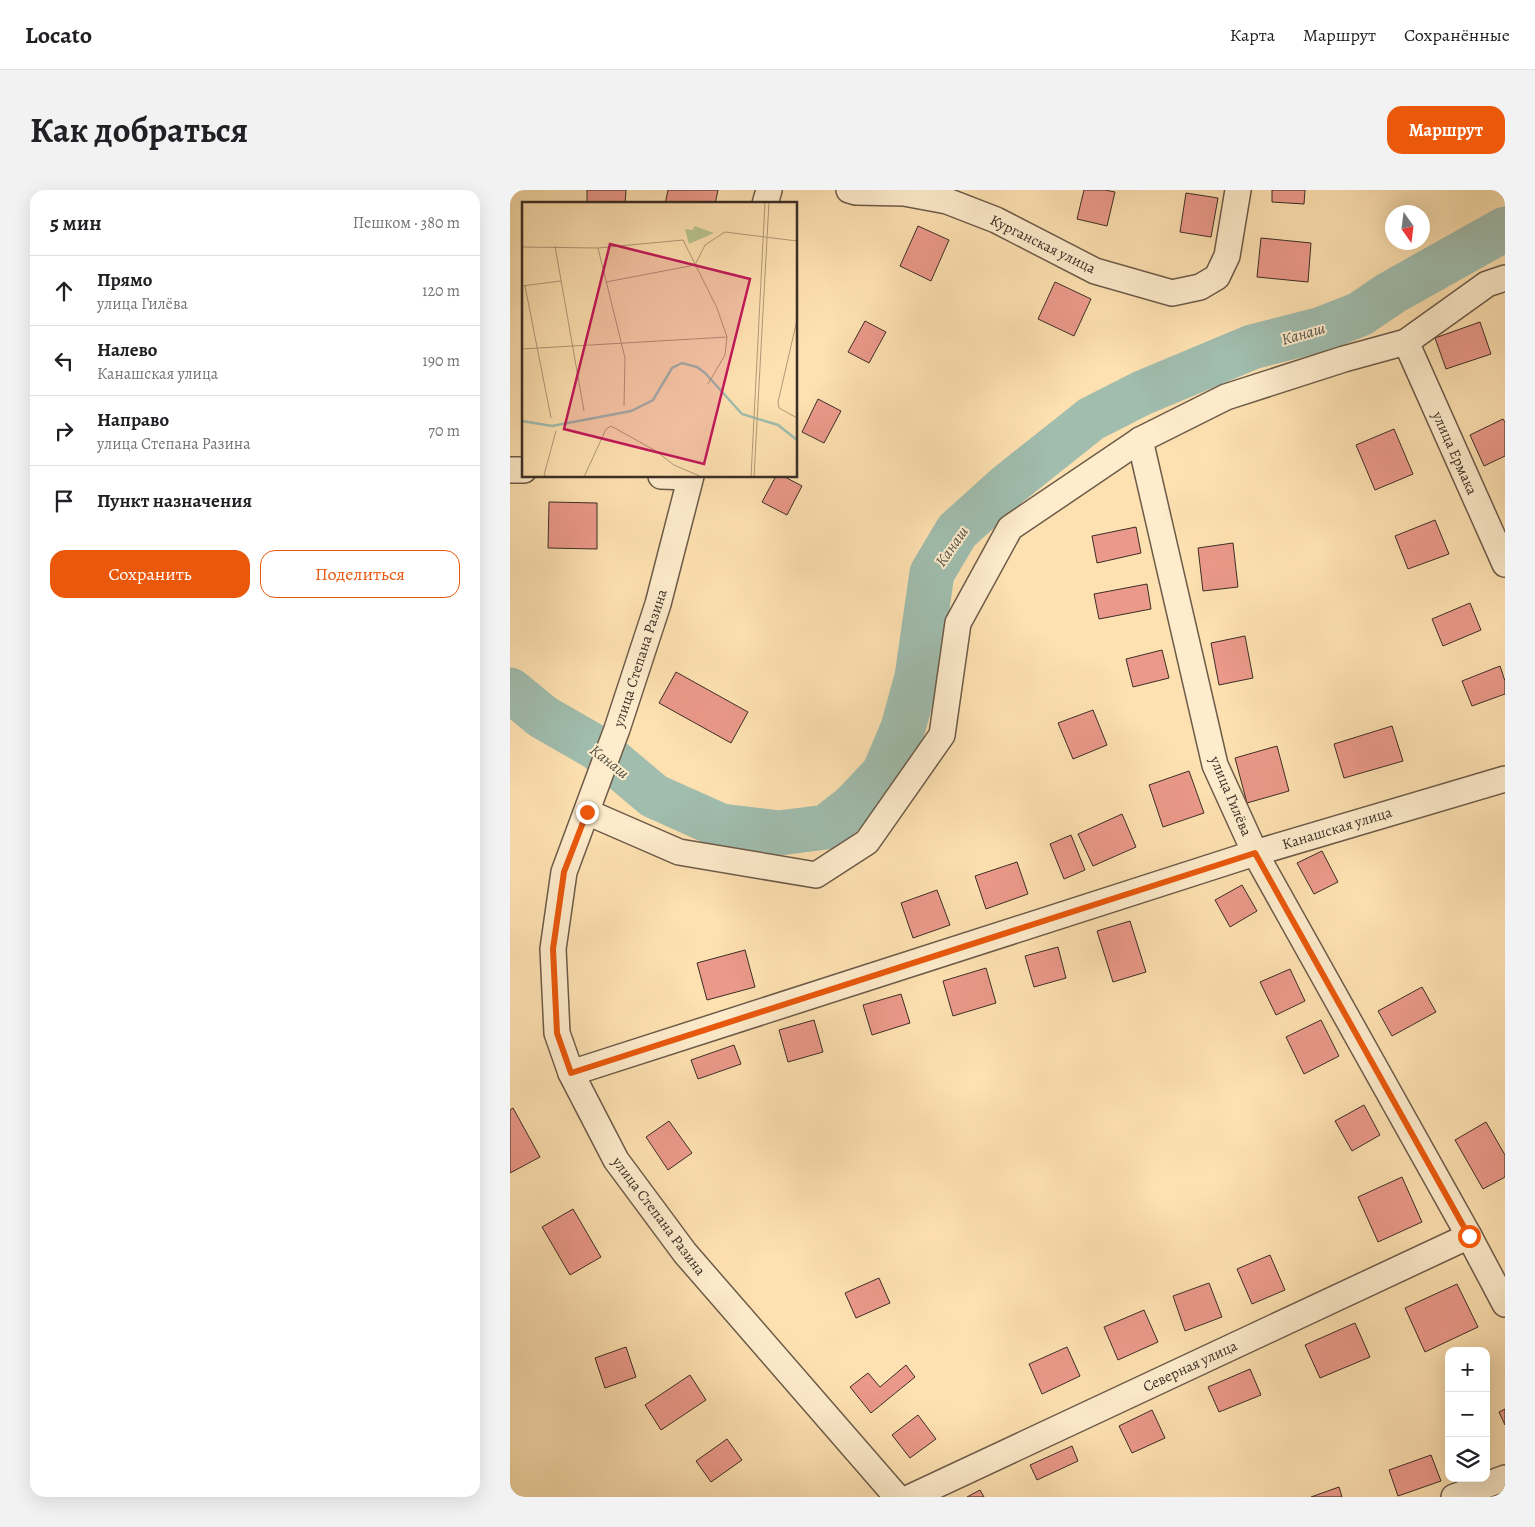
<!DOCTYPE html>
<html lang="ru">
<head>
<meta charset="utf-8">
<style>
	:root { --surface:#fff; --page:#f2f2f2; --text:#202124; --muted:#757577; --line:#e0e0e0; --accent:#ea580c }
	body { margin:0; font-family:Alegreya,serif; background:var(--page); color:var(--text) }
	.controls { position:absolute; right:15px; bottom:15px; display:grid; overflow:hidden; border-radius:10px; box-shadow:0 5px 20px #0002 }
	.controls button { width:45px; height:45px; display:grid; place-items:center; padding:0; border:0; border-bottom:1px solid var(--line); background:var(--surface); color:var(--text); font:25px sans-serif }
	.compass { position:absolute; left:875px; top:15px; width:45px; height:45px; border-radius:50%; background:var(--surface); box-shadow:0 5px 20px #0002; rotate:166deg }
	.stop { position:absolute; width:15px; height:15px; margin:-11px; border:4px solid #ea580c; border-radius:50%; background:#fff }
	.stop.end { background:#ea580c; border-color:#fff; box-shadow:0 1px 5px #0008 }
	.list { margin:0; padding:0; list-style:none }
	h2 { display:flex; justify-content:space-between; align-items:center; height:65px; margin:0; padding:0 20px; font-size:21px }
	h2 small { font-size:16px; font-weight:400; color:var(--muted) }
	.list li { display:grid; grid-template-columns:32px 1fr auto; gap:15px; align-items:center; box-sizing:border-box; height:70px; padding:0 20px; border-top:1px solid var(--line) }
	.list b { display:block; font-size:19px; white-space:nowrap }
	.list p { margin:0; font-size:16px; white-space:nowrap; color:var(--muted) }
	.list em { font-size:16px; font-style:normal; color:var(--muted) }
	.actions { display:flex; gap:10px; padding:15px 20px }
	.actions a { flex:1; padding:11px 0; border:1px solid var(--accent); border-radius:15px; text-align:center; font-size:18px; color:var(--accent) }
	.actions .main { background:var(--accent); color:#fff }
	.icon { flex:none; width:28px; height:28px; fill:none; stroke:currentColor; stroke-width:2; stroke-linecap:round; stroke-linejoin:round }
	.map { position:relative; flex:none; width:995px; height:1307px; overflow:hidden; border-radius:15px }
	header { display:flex; align-items:center; gap:30px; box-sizing:border-box; height:70px; padding:0 25px; background:var(--surface); border-bottom:1px solid var(--line) }
	header strong { font-size:24px }
	nav { display:flex; gap:28px; margin-inline-start:auto; font-size:18px }
	.intro { display:flex; align-items:center; justify-content:space-between; box-sizing:border-box; height:120px; padding:0 30px }
	h1 { margin:0; font-size:35px }
	.button { padding:12px 22px; border-radius:15px; background:var(--accent); color:#fff; font-size:18px; font-weight:700 }
	main { display:flex; gap:30px; padding:0 30px }
	aside { flex:1; background:var(--surface); border-radius:15px; box-shadow:0 5px 20px #0002 }
	.map>svg:first-child { display:block }
</style>
</head>
<body>
<header>
<strong>Locato</strong>
<nav><a>Карта</a><a>Маршрут</a><a>Сохранённые</a></nav>
</header>
<div class="intro"><h1>Как добраться</h1><a class="button">Маршрут</a></div>
<main>
<aside>
<h2>5 мин<small>Пешком · 380 m</small></h2>
<ul class="list">
<li><svg class="icon" aria-label="ahead" viewBox="0 0 24 24"><path d="M12 20V5M6 11l6-6 6 6"/></svg><div><b>Прямо</b><p>улица Гилёва</p></div><em>120 m</em></li>
<li><svg class="icon" aria-label="left" viewBox="0 0 24 24"><path d="M17 20v-9H6M10 6l-5 5 5 5"/></svg><div><b>Налево</b><p>Канашская улица</p></div><em>190 m</em></li>
<li><svg class="icon" aria-label="right" viewBox="0 0 24 24"><path d="M7 20v-9h11M14 6l5 5-5 5"/></svg><div><b>Направо</b><p>улица Степана Разина</p></div><em>70 m</em></li>
<li><svg class="icon" aria-label="arrive" viewBox="0 0 24 24"><path d="M6 21V4h12l-3 4 3 4H6"/></svg><div><b>Пункт назначения</b></div></li>
</ul>
<div class="actions"><a class="main">Сохранить</a><a>Поделиться</a></div>
</aside>
<div class="map">
<svg width="995" height="1307" viewBox="0 0 995 1307">
	<rect width="100%" height="100%" fill="#fee1b1"/>
	<filter id="stains"><feTurbulence type="fractalNoise" baseFrequency=".004" numOctaves="4"/><feColorMatrix values="0 0 0 0 .2 0 0 0 0 .09 0 0 0 0 .02 0 0 0 .5 -.17"/></filter>
	<radialGradient id="worn" r=".72"><stop offset=".6" stop-color="#630" stop-opacity="0"/><stop offset="1" stop-color="#630" stop-opacity=".3"/></radialGradient>
	<g fill="none" stroke-linecap="round" stroke-linejoin="round">
		<polyline stroke="#a0bdae" stroke-width="45" points="0,500 33,527 87,558 144,606 211,636 269,643 316,637 343,616 374,583 393,538 407,487 422,383 447,341 498,295 581,229 632,203 742,157 812,139 850,124 881,103 995,39"/>
	</g>
	<g fill="#eb998a" stroke="#3b2e26">
		<polygon points="77,0 116,0 115,14 77,14"/>
		<polygon points="158,0 208,0 205,14 155,14"/>
		<polygon points="574,0 595,0 605,2 597,36 567,29"/>
		<polygon points="762,0 795,0 794,14 762,12"/>
		<polygon points="676,3 708,8 701,47 670,42"/>
		<polygon points="408,36 439,50 421,91 390,76"/>
		<polygon points="751,48 801,53 798,92 747,87"/>
		<polygon points="545,92 581,109 564,146 528,129"/>
		<polygon points="355,131 376,142 359,173 338,162"/>
		<polygon points="970,132 981,164 936,179 925,148"/>
		<polygon points="308,209 331,221 314,253 292,242"/>
		<polygon points="993,229 995,232 995,266 974,276 960,245"/>
		<polygon points="884,239 903,284 865,300 846,255"/>
		<polygon points="266,286 273,286 292,296 277,325 252,312"/>
		<polygon points="39,312 87,313 87,359 38,358"/>
		<polygon points="925,330 939,364 898,379 885,346"/>
		<polygon points="626,337 631,363 587,373 582,346"/>
		<polygon points="723,353 728,397 693,401 688,358"/>
		<polygon points="637,394 641,419 589,429 584,404"/>
		<polygon points="960,413 971,440 933,456 922,429"/>
		<polygon points="735,446 743,488 709,495 701,453"/>
		<polygon points="652,460 659,488 623,497 616,469"/>
		<polygon points="990,476 995,491 995,504 962,516 952,491"/>
		<polygon points="166,482 238,522 221,553 149,513"/>
		<polygon points="583,520 597,555 563,569 548,533"/>
		<polygon points="882,536 893,571 834,588 824,554"/>
		<polygon points="767,556 779,601 737,613 725,568"/>
		<polygon points="679,581 694,623 653,637 639,595"/>
		<polygon points="612,624 626,657 583,676 568,644"/>
		<polygon points="561,645 575,680 554,689 540,654"/>
		<polygon points="812,661 828,692 804,704 787,673"/>
		<polygon points="507,672 518,704 476,719 465,686"/>
		<polygon points="732,695 747,721 720,737 705,710"/>
		<polygon points="427,700 440,735 403,748 391,713"/>
		<polygon points="620,731 636,782 603,792 587,741"/>
		<polygon points="548,757 556,788 524,797 515,766"/>
		<polygon points="235,760 245,797 197,810 187,773"/>
		<polygon points="476,778 486,813 443,826 433,791"/>
		<polygon points="780,779 795,811 766,825 750,792"/>
		<polygon points="912,797 926,822 882,846 868,821"/>
		<polygon points="391,804 400,833 362,845 353,815"/>
		<polygon points="304,830 313,862 278,872 269,840"/>
		<polygon points="811,830 829,866 794,884 776,847"/>
		<polygon points="224,855 231,874 188,889 181,870"/>
		<polygon points="854,915 870,945 842,961 825,931"/>
		<polygon points="3,918 30,967 0,983 0,920"/>
		<polygon points="159,931 182,963 158,980 136,947"/>
		<polygon points="976,932 995,965 995,987 973,999 945,950"/>
		<polygon points="892,987 912,1032 868,1052 848,1007"/>
		<polygon points="63,1019 91,1067 60,1085 32,1037"/>
		<polygon points="760,1065 775,1100 742,1114 727,1079"/>
		<polygon points="369,1088 380,1113 346,1128 335,1103"/>
		<polygon points="699,1093 712,1127 675,1141 663,1106"/>
		<polygon points="947,1094 968,1137 915,1162 895,1118"/>
		<polygon points="634,1120 648,1152 608,1170 594,1137"/>
		<polygon points="845,1133 860,1167 810,1188 795,1155"/>
		<polygon points="116,1157 126,1187 95,1198 85,1168"/>
		<polygon points="557,1157 570,1186 532,1204 519,1174"/>
		<polygon points="396,1175 405,1187 361,1223 340,1197 358,1183 370,1197"/>
		<polygon points="740,1179 751,1205 709,1222 698,1197"/>
		<polygon points="180,1185 196,1210 151,1240 135,1215"/>
		<polygon points="995,1219 995,1235 989,1222"/>
		<polygon points="642,1220 655,1248 622,1263 609,1236"/>
		<polygon points="408,1225 426,1249 400,1268 382,1245"/>
		<polygon points="217,1249 232,1270 201,1292 186,1271"/>
		<polygon points="562,1256 568,1271 527,1290 520,1275"/>
		<polygon points="921,1265 931,1291 888,1306 879,1280"/>
		<polygon points="829,1297 832,1307 801,1307"/>
		<polygon points="470,1300 474,1307 457,1307"/>
	</g>
	<g fill="none" stroke-linecap="round" stroke-linejoin="round">
		<defs>
			<g id="minor">
				<polyline points="339,0 346,2 394,3 437,11 486,30 585,81 662,103 690,97 707,87 717,66 728,0"/>
				<polyline points="255,14 259,0"/>
				<polyline points="896,152 995,374"/>
				<polyline points="630,250 705,575 745,663 959,1046 995,1114"/>
				<polyline points="0,280 14,280"/>
				<polyline points="151,286 180,287"/>
				<polyline points="181,286 148,414 107,539 54,682 43,759 47,843 61,883 106,970 175,1063 387,1307"/>
				<polyline points="77,622 169,662 306,685 357,652 432,545 448,433 500,338 630,250 716,207 834,169 896,152 977,94 995,88"/>
				<polyline points="61,883 745,663 995,589"/>
				<polyline points="401,1307 959,1046"/>
				<polyline points="944,1307 995,1288"/>
			</g>
		</defs>
		<use href="#minor" stroke="#6c5b49" stroke-width="28"/>
		<use href="#minor" stroke="#feeccc" stroke-width="25"/>
	</g>
	<g fill="none" stroke-linecap="round" stroke-linejoin="round">
		<polyline stroke="#ea580c" stroke-width="6" points="77,622 54,682 43,759 47,843 61,883 745,663 959,1046"/>
	</g>
	<g text-anchor="middle" stroke-width="4" stroke-linejoin="round" paint-order="stroke">
		<g font-size="15" fill="#3b2e26" stroke="#feeccc">
			<text transform="translate(533 54) rotate(26)" y="5">Курганская улица</text>
			<text transform="translate(945 263) rotate(66)" y="5">улица Ермака</text>
			<text transform="translate(130 468) rotate(-72)" y="5">улица Степана Разина</text>
			<text transform="translate(721 606) rotate(67)" y="5">улица Гилёва</text>
			<text transform="translate(827 638) rotate(-17)" y="5">Канашская улица</text>
			<text transform="translate(149 1026) rotate(53)" y="5">улица Степана Разина</text>
			<text transform="translate(680 1176) rotate(-25)" y="5">Северная улица</text>
		</g>
		<g font-size="16" font-style="italic" fill="#545248" stroke="#feeccc">
			<text transform="translate(793 143) rotate(-16)" y="6">Канаш</text>
			<text transform="translate(441 356) rotate(-55)" y="6">Канаш</text>
			<text transform="translate(100 571) rotate(38)" y="6">Канаш</text>
		</g>
	</g>
	<g transform="translate(12 12)">
		<rect width="275" height="275" fill="#fee1b1"/>
		<path d="M 173,24 L 181,27 L 192,31 L 167,42 L 163,27 L 170,28 Z" fill="#bac48f"/>
		<path fill="none" stroke="#a0bdae" stroke-width="2.5" d="M 0,219 L 30,224 L 109,209 L 131,198 L 150,166 L 160,161 L 175,165 L 183,171 L 220,212 L 256,223 L 275,238"/>
		<path fill="none" stroke="#b09979" stroke-width="1" d="M 33,44 L 62,209M 0,45 L 76,46 L 161,38 L 195,106 L 205,135 L 203,153 L 186,182M 76,46 L 103,156 L 102,204M 84,80 L 173,63 L 183,43 L 203,30 L 275,39M 0,84 L 39,79M 3,84 L 29,216M 275,118 L 256,200 L 257,206 L 275,216M 0,147 L 205,135M 26,275 L 22,273 L 34,229M 62,275 L 84,227 L 89,224 L 134,249 L 152,263 L 180,275M 229,275 L 243,0M 232,275 L 247,0"/>
		<path fill="#c2185b" fill-opacity="0.15" stroke="#c2185b" stroke-width="2.5" d="M 88,42 L 228,77 L 182,262 L 42,227 Z"/>
		<rect width="275" height="275" fill="none" stroke="#3b2e26" stroke-width="2.5"/>
	</g>
	<rect width="100%" height="100%" filter="url(#stains)"/>
	<rect width="100%" height="100%" fill="url(#worn)"/>
</svg>
<div class="controls">
<button>+</button>
<button>−</button>
<button><svg class="icon" aria-label="layers" viewBox="0 0 24 24"><path d="M12 4l9 5-9 5-9-5zM3 14l9 5 9-5"/></svg></button>
</div>
<svg class="compass" viewBox="-18 -18 36 36"><path d="M0-13l5 13h-10z" fill="#e53935"/><path d="M0 13l5-13h-10z" fill="#757577"/></svg>
<div class="stop" style="left:959px;top:1046px"></div>
<div class="stop end" style="left:77px;top:622px"></div>
</div>
</main>
</body>
</html>
